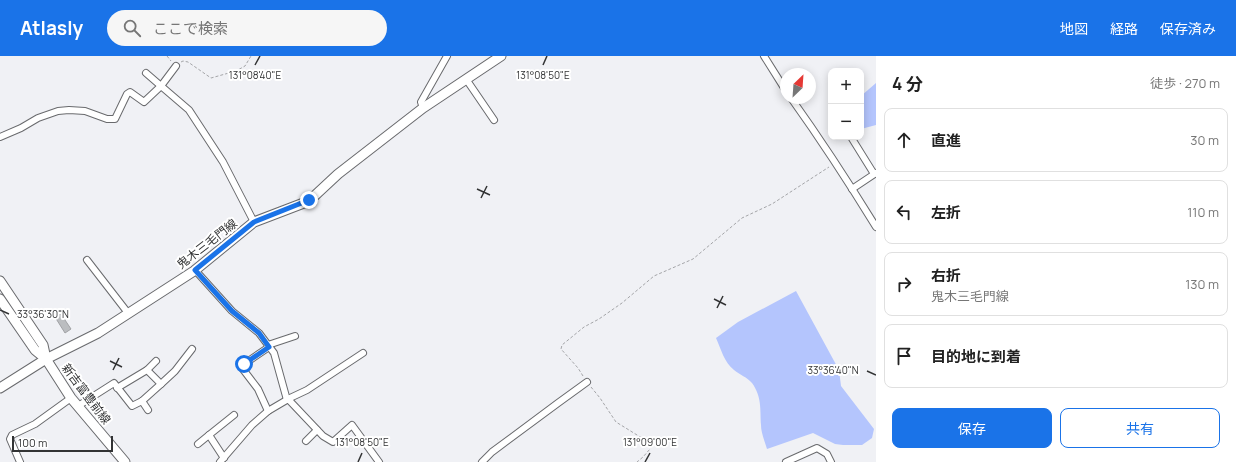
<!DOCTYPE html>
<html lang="ja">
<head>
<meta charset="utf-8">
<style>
	:root { --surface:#fff; --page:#f6f6f6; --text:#222; --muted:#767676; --line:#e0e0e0; --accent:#1a73e8 }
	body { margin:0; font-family:Manrope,"Noto Sans JP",sans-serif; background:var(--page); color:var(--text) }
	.controls { position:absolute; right:12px; top:12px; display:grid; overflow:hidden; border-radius:8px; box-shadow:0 2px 10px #0003 }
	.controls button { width:36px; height:36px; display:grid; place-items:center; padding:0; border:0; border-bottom:1px solid var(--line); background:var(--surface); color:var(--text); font:20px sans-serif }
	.compass { position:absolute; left:780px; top:12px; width:36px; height:36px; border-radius:50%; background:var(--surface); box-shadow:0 2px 10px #0003; rotate:25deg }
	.scale { position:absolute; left:12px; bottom:10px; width:101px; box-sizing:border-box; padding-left:4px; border:2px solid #323334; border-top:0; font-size:11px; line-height:14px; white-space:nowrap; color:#323334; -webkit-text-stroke:3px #fff; paint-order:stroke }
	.stop { position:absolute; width:12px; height:12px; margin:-9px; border:3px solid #1a73e8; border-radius:50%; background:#fff }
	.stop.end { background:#1a73e8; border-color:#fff; box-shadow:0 1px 4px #0008 }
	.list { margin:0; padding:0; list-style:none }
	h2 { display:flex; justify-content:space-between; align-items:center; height:52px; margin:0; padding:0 16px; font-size:17px }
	h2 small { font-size:13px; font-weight:400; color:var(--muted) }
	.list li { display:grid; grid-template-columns:26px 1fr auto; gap:12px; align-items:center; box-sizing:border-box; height:64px; margin:0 8px 8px; padding:0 8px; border:1px solid var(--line); border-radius:8px }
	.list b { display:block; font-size:15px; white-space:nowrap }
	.list p { margin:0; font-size:13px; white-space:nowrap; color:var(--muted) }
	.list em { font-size:13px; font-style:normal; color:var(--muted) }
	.actions { display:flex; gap:8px; padding:12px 16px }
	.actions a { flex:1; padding:9px 0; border:1px solid var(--accent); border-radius:8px; text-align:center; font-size:14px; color:var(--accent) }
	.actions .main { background:var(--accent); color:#fff }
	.icon { flex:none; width:22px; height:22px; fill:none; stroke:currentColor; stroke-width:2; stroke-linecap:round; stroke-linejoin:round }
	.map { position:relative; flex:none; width:876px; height:406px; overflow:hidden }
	header { display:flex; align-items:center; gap:24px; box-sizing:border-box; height:56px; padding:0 20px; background:var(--accent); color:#fff }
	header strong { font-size:19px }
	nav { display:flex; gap:22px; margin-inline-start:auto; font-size:14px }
	.search { width:280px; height:36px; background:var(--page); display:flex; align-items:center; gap:10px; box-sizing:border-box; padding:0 14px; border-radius:22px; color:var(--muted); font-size:15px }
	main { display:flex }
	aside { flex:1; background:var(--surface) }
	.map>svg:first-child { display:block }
</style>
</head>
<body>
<header>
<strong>Atlasly</strong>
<div class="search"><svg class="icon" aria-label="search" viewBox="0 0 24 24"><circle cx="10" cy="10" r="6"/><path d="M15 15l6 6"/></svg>ここで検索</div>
<nav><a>地図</a><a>経路</a><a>保存済み</a></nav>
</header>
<main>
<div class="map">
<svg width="876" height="406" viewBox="0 0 876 406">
	<rect width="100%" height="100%" fill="#f0f1f5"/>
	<g fill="#b4c5fd">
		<polygon points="876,27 876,69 861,73 861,40"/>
		<path d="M 796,235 L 839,314 L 841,330 L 874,373 L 872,382 L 862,389 L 843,389 L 835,388 L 813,377 L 767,393 C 765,386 761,377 761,369 C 760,353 762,341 752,327 C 747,321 740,319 734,314 C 724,306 721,293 716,282 L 738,266 Z"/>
	</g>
	<polygon fill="#bbbdc0" stroke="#a1a2a5" points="61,258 71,273 65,277 55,261"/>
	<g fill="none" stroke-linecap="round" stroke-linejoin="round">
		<defs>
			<g id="minor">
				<polyline points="764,0 786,35"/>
				<polyline points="146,17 161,30 176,10"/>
				<polyline points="466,23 494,64"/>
				<path d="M 791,42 C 821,84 849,127 876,171"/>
				<polyline points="423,52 421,46 447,0"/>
				<polyline points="0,81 21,72 38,62 58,55 69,54 85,55 107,63 115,63 127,38 130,36 144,46 161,30 189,54 223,106 254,166"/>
				<polyline points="851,81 874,118"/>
				<polyline points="852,133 876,117"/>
				<polyline points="87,204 128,257"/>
				<polyline points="195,214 232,255 259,277 274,297 287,344"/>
				<polyline points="268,289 295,280"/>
				<polyline points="147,314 156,305"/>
				<polyline points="117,332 147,314 161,328 175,315 192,293"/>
				<polyline points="288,343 323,380 333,386 352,369 379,406"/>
				<polyline points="142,345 161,328"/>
				<polyline points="78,350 114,327 132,350 142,345 148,354"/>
				<polyline points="268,355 258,333 242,312 244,308 269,291"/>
				<polyline points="306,385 317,374"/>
				<polyline points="198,388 209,379"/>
				<polyline points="224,402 209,379 234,359"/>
				<polyline points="20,406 10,383 12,379 35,368 71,342"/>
				<polyline points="220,406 252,369 268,355 290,342 307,334 363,297"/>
				<polyline points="482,406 492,396 558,347 587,326"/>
				<polyline points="786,406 817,392 827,398 831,406"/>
			</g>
			<g id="secondary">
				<polyline points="0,225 43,289 46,303 71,342 125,406"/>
				<polyline points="0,243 35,294 46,303"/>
				<polyline points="0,332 46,303 98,277 194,215 254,166 309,145 338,118 423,52 501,0"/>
			</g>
		</defs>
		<use href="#minor" stroke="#696a6d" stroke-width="8"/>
		<use href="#secondary" stroke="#696a6d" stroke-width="11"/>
		<g stroke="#a4a5a8" stroke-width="1" stroke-dasharray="3 2" stroke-linecap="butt">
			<polyline points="167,0 171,5"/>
			<polyline points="181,6 183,5 188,6 211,22 236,15 245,10 251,0"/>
			<polyline points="583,320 578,312 561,293 562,289 584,271 599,263 622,247 654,220 693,203 742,162 772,148 829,111"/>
			<polyline points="591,331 600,342 616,366 650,387 650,393 643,401 637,406"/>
		</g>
		<use href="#minor" stroke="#fff" stroke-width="6"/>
		<use href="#secondary" stroke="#fff" stroke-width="9"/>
	</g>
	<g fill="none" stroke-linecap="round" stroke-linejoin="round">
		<polyline stroke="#1a73e8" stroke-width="5" points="244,308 269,291 259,277 232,255 195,214 254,166 309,144"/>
	</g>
	<path fill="none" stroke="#323334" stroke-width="1.5" d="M 255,9 L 260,0M 543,9 L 547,0M 477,133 L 490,139M 481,142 L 487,130M 714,243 L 726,249M 717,252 L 723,240M 0,254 L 9,258M 110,305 L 122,311M 113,314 L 119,302M 867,315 L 876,319M 358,406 L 362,397M 645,406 L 650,397"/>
	<g text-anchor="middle" stroke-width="4" stroke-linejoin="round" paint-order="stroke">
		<g font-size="12" fill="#323334" stroke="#fff">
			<text transform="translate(207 188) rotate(-38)" y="4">鬼木三毛門線</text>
			<text transform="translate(86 338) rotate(53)" y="4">新吉富豊前線</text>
		</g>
	</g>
	<g font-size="10" text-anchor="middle" fill="#323334" stroke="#fff" stroke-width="4" stroke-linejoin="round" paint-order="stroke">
		<text x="255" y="23">131°08'40"E</text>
		<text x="543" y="23">131°08'50"E</text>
		<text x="43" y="262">33°36'30"N</text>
		<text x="833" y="318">33°36'40"N</text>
		<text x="362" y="390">131°08'50"E</text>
		<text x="650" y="390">131°09'00"E</text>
	</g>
</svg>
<div class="controls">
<button>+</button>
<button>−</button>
</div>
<svg class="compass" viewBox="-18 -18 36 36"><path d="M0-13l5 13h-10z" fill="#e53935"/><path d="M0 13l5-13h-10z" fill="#767676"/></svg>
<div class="scale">100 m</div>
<div class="stop" style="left:244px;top:308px"></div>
<div class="stop end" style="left:309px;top:144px"></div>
</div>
<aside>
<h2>4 分<small>徒歩 · 270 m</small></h2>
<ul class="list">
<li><svg class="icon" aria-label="ahead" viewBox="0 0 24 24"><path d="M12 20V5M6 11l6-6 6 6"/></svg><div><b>直進</b></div><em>30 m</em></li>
<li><svg class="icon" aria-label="left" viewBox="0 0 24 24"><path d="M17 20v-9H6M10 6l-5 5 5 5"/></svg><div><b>左折</b></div><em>110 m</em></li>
<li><svg class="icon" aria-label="right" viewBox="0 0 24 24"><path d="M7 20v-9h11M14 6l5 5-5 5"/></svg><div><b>右折</b><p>鬼木三毛門線</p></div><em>130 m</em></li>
<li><svg class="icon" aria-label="arrive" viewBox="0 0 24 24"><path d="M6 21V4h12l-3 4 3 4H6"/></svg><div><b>目的地に到着</b></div></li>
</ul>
<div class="actions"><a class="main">保存</a><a>共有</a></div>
</aside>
</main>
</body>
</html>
